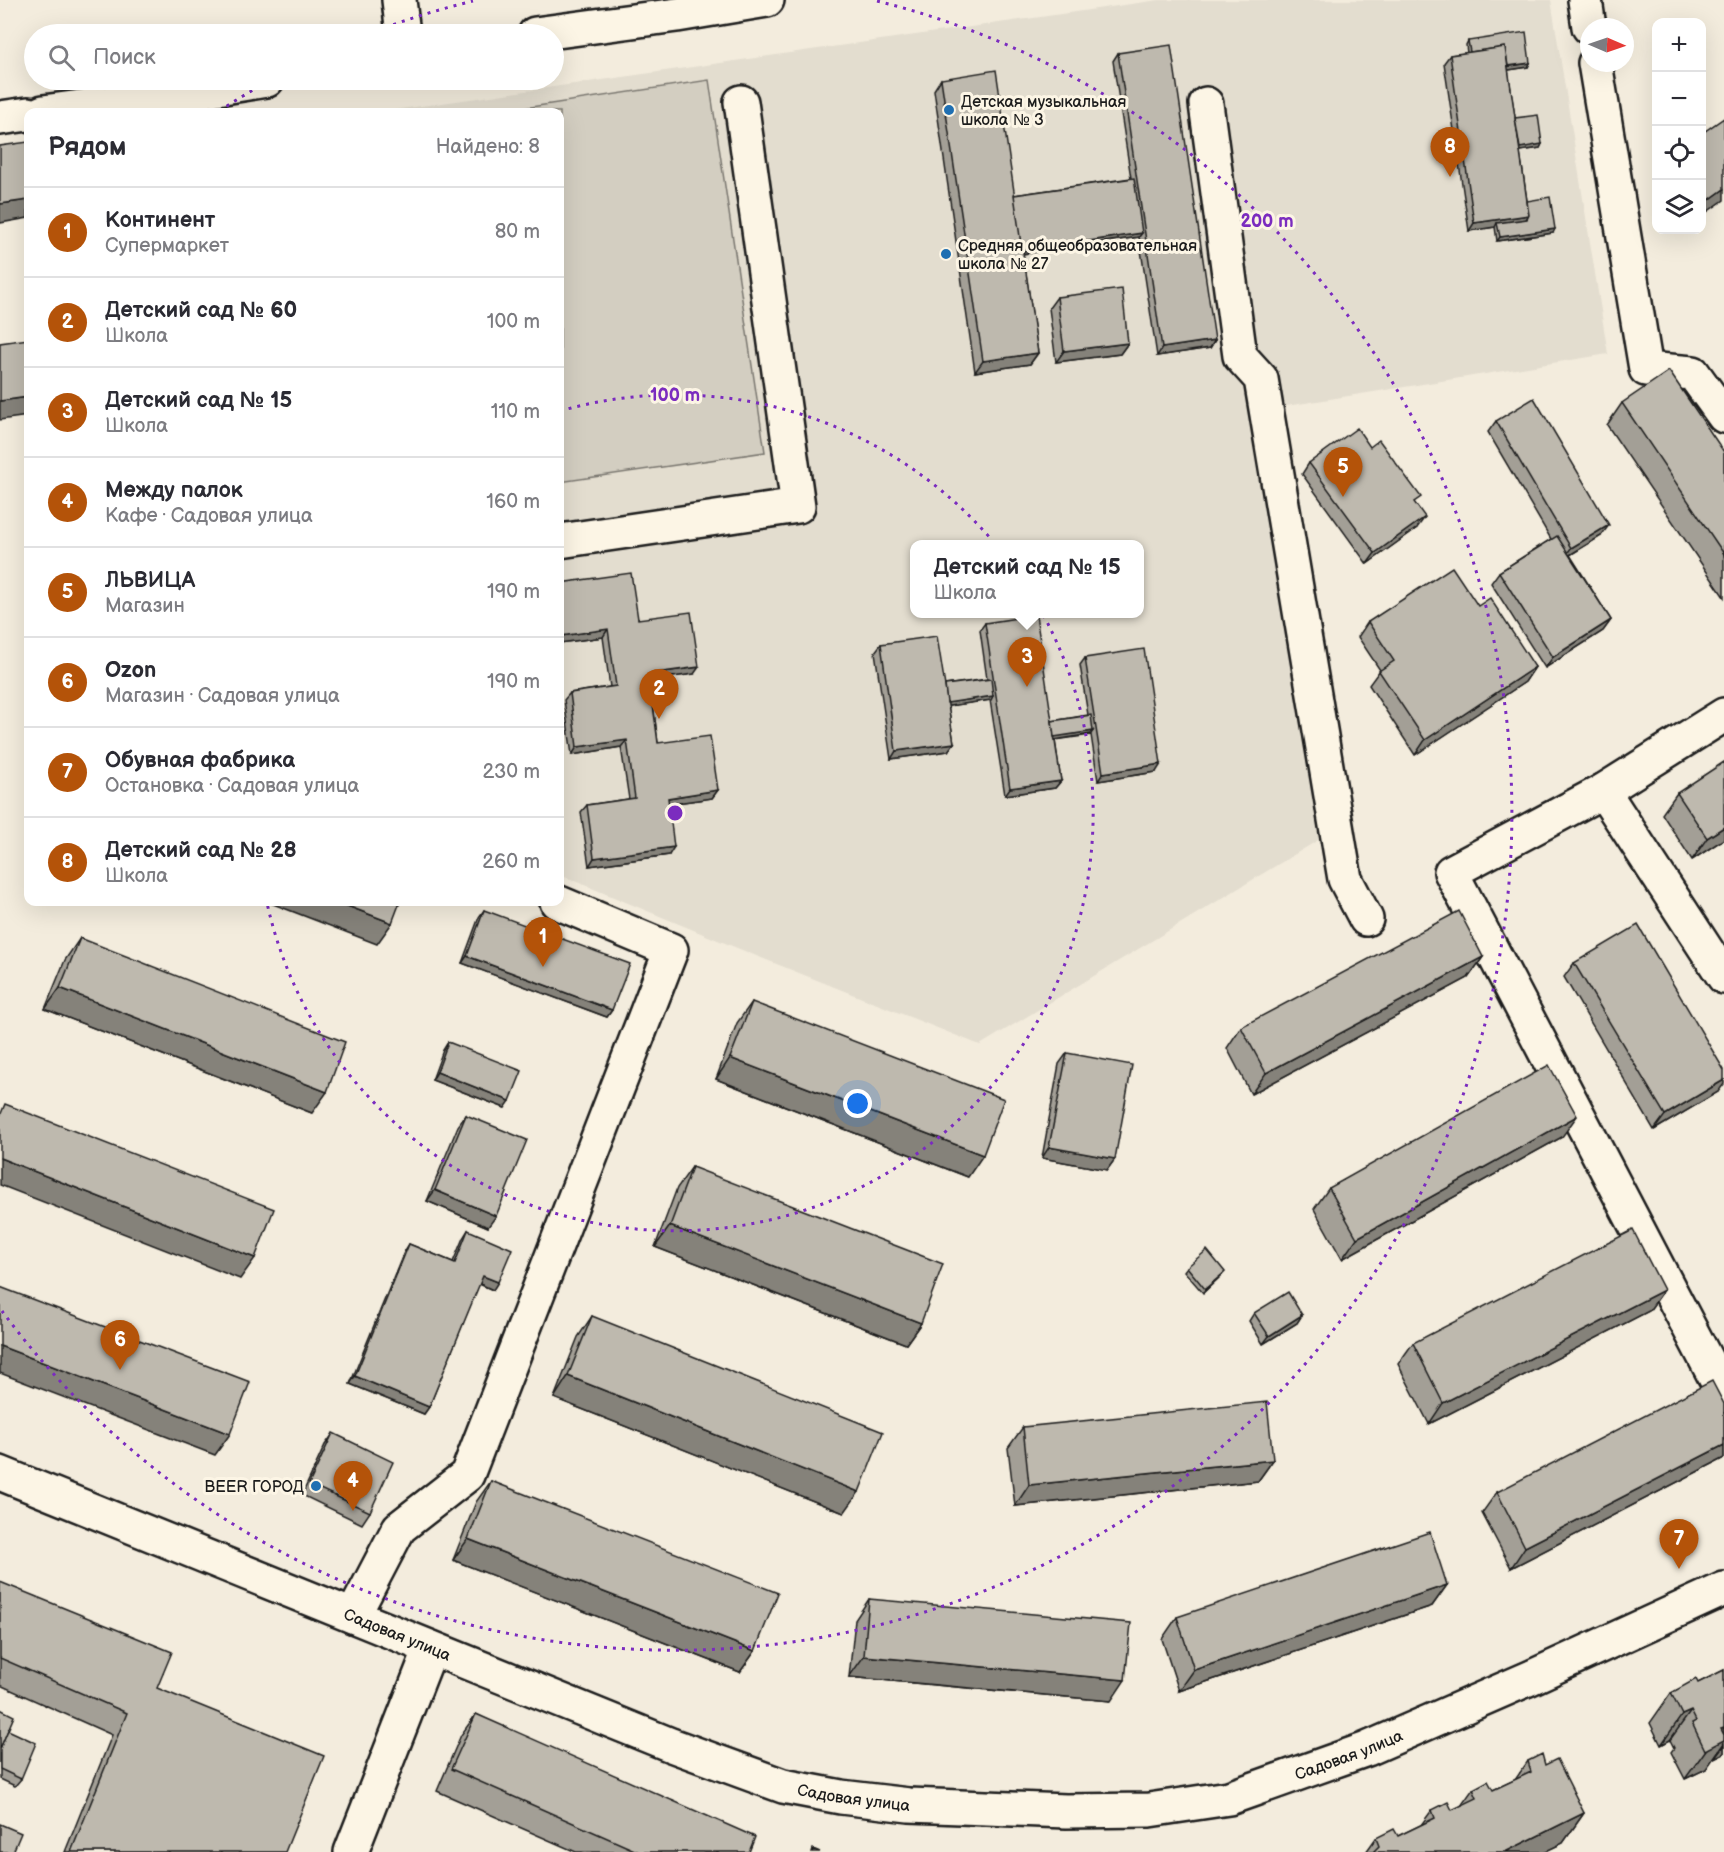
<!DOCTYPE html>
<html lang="ru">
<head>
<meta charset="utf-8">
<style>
	:root { --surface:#fff; --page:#f2f2f3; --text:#2b2b33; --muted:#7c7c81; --line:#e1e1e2; --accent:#b45309 }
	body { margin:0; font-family:"Balsamiq Sans",sans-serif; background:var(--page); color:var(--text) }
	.controls { position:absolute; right:18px; top:18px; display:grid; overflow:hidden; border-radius:12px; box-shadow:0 6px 24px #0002 }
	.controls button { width:54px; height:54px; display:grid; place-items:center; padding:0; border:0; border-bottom:2px solid var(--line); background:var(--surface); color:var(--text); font:30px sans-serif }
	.compass { position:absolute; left:1580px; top:18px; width:54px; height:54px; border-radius:50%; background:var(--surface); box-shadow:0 6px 24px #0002; rotate:92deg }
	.you { position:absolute; left:858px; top:1104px; width:21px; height:21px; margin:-15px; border:4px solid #fff; border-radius:50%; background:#1a73e8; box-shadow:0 0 0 9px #1a73e833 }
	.badge { display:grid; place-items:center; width:39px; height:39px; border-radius:50%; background:var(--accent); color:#fff; font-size:20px; font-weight:700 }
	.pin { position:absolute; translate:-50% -50px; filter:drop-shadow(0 2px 3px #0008) }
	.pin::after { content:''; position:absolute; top:32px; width:21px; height:18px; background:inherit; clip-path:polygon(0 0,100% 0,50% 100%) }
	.popup { position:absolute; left:910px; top:540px; width:234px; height:78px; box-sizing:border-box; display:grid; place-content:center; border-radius:12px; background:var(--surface); filter:drop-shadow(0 2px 4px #0005); font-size:20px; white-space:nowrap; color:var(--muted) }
	.popup b { font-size:22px; color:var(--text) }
	.popup::after { content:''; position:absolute; left:50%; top:100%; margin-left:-12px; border:12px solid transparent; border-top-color:var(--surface) }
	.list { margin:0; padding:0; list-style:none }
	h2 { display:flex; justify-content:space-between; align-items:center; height:78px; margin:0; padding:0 24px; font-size:26px }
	h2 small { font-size:20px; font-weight:400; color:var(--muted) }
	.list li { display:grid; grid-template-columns:39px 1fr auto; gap:18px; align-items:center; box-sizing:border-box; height:90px; padding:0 24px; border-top:2px solid var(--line) }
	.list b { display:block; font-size:22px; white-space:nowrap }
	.list p { margin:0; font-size:20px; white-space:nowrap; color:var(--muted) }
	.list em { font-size:20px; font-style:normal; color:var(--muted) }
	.icon { flex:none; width:33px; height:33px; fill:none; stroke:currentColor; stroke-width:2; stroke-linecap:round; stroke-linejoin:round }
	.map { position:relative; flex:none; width:1724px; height:1852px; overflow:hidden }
	.search { position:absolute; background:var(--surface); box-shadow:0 6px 24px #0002; left:24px; top:24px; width:540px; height:66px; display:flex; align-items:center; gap:15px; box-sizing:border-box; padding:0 21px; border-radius:33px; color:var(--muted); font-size:22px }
	.panel { position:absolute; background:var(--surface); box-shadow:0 6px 24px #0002; left:24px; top:108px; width:540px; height:798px; border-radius:12px }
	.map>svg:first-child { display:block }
</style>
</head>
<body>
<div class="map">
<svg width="1724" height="1852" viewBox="0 0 1724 1852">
	<rect width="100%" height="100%" fill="#f3ecdd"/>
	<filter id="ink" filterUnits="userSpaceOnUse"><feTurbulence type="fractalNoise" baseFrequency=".0167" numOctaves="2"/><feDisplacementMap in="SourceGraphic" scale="12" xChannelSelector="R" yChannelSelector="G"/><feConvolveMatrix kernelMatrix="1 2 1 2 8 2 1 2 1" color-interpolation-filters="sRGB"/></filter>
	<g filter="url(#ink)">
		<path fill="#e3ddcf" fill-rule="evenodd" d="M 1159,0 L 1551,0 L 1608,354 L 1256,411 L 1325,836 L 980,1045 L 759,957 L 560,875 L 560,112 L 380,112 ZM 914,544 L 1140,544 L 1140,614 L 914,614 Z"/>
		<polygon fill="#d3cec1" stroke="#78756e" stroke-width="1.5" points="709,80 765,452 560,482 560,112 498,112"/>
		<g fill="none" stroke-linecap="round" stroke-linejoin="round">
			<defs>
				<g id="minor">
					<polyline points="399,0 403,34"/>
					<polyline points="1585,0 1589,27"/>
					<polyline points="535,34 677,15 767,0"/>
					<polyline points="1595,63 1646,369 1693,373 1724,416"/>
					<polyline points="1206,104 1240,356 1261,379 1345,879 1366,919"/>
					<polyline points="43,112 193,92 267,80"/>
					<polyline points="0,118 28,114"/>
					<polyline points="560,541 798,506 741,102"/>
					<polyline points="1724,715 1603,791 1451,872 1724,1394"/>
					<polyline points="1603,791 1724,977"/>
					<polyline points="353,1616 399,1528 467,1475 671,950 557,902"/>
					<polyline points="351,1852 431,1648"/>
				</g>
				<g id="major">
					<path id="s1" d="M 0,1473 L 671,1745 L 783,1786 L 841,1797 L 909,1805 L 1066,1811 L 1149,1810 L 1229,1798 L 1367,1749 L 1530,1678 L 1724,1589"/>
				</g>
			</defs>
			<use href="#minor" stroke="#1c1c1c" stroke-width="38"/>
			<use href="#major" stroke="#1c1c1c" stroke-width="38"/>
			<use href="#minor" stroke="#fcf5e5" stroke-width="33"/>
			<use href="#major" stroke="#fcf5e5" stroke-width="33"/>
		</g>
		<g fill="#a39f96" stroke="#1c1c1c" stroke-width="1.5">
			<polygon points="1468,41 1530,63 1528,67 1508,70 1515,118 1542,144 1540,148 1520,151 1527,201 1553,233 1497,241 1495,227 1469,231 1444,63 1450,55 1467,53 1466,45"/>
			<polygon points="1118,53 1215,340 1210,348 1157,356 1139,237 1023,254 1038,353 1030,364 975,372 934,90 941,79 1014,195 1131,178 1113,61"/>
			<polygon points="1656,176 1656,184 1654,180"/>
			<polygon points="1057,297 1128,343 1120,354 1056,362 1049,308"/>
			<polygon points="1622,403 1724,452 1724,597 1607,425"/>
			<polygon points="1496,421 1601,536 1570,555 1611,620 1603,631 1545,668 1491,583 1499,572 1551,539 1488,432"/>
			<polygon points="1370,447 1416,505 1417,528 1367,564 1302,474 1309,463"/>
			<polygon points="560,583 638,619 694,674 650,680 658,743 718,790 712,798 668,804 669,855 589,866 581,812 587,805 629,799 621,747 572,755 564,700 570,693 610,687 603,637 560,643"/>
			<polygon points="1478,606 1535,667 1525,682 1415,755 1369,685 1380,670 1358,637 1368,622"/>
			<polygon points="985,623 1052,721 1088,715 1080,665 1085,658 1156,772 1098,781 1091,735 1055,740 1061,781 1055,788 1005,795 990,700 948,706 954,743 948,751 891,759 875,652 881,644 945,685 987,679 980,630"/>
			<polygon points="1677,793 1724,839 1692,860 1662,814"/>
			<polygon points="484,910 612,1010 607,1017 462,963 479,917"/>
			<polygon points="80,938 312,1113 45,1009 65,960"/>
			<polygon points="1483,957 1468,978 1251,1094 1227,1048 1241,1027"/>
			<polygon points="1574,963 1718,1092 1654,1130 1564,977"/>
			<polygon points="752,1002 968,1177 716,1079 737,1023"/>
			<polygon points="448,1042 505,1108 432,1080 443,1050"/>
			<polygon points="1067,1053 1115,1159 1107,1170 1042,1158 1059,1064"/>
			<polygon points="466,1115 488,1227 427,1201 458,1126"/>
			<polygon points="1562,1137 1342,1259 1314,1209 1329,1188"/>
			<polygon points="692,1167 921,1323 906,1344 655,1247 677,1188"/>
			<polygon points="468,1230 493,1290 479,1284 429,1407 424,1414 350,1384 404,1252 409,1244 453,1262 463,1238"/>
			<polygon points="1187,1267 1222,1275 1203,1293 1184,1271"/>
			<polygon points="1664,1290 1649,1311 1429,1424 1398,1364 1413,1343"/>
			<polygon points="1254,1313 1302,1315 1297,1323 1263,1344 1249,1321"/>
			<polygon points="592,1316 844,1513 554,1398 578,1337"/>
			<polygon points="1724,1404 1724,1458 1511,1568 1482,1513 1497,1492"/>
			<polygon points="1023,1427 1273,1460 1258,1481 1015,1506 1008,1448"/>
			<polygon points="333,1434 370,1512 362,1524 302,1495 325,1445"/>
			<polygon points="491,1481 755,1651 740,1672 453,1560 476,1502"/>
			<polygon points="0,1582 157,1688 285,1852 65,1852 112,1735 0,1685"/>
			<polygon points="1447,1585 1432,1606 1179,1691 1162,1639 1177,1617"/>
			<polygon points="869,1599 1111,1701 849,1677 855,1620"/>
			<polygon points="1724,1670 1724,1753 1714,1758 1714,1757 1706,1769 1685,1779 1671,1752 1674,1748 1670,1740 1661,1745 1650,1723 1671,1693 1698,1683"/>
			<polygon points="0,1709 8,1730 21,1779 15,1786 0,1779"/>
			<polygon points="476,1714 749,1852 576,1852 437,1791 461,1735"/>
			<polygon points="1528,1761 1545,1765 1584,1813 1563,1843 1544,1852 1366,1852 1376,1838 1398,1836 1421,1825 1432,1810 1452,1810 1461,1806 1473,1789 1493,1790 1515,1780"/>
		</g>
		<g fill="#85827a" stroke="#1c1c1c" stroke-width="1.5">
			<polygon points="1530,63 1528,67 1502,71 1505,67"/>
			<polygon points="1542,144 1540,148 1514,152 1517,148"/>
			<polygon points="1724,189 1724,200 1701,216 1702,205"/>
			<polygon points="28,200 28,218 0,223 0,204"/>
			<polygon points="1529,215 1524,222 1497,223 1495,227 1469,231 1474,223"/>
			<polygon points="1555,229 1553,233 1497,241 1500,237"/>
			<polygon points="1142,233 1139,237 1013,255 1016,252"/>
			<polygon points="1215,340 1210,348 1157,356 1162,348"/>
			<polygon points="1128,343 1120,354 1056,362 1064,351"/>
			<polygon points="1038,353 1030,364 975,372 983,361"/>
			<polygon points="28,397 28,416 0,420 0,401"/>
			<polygon points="1425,517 1417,528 1367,564 1375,553"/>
			<polygon points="1609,525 1601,536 1563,559 1571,548"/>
			<polygon points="1611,620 1603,631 1545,668 1553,657"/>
			<polygon points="608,629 603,637 560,643 560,639 561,636"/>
			<polygon points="699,667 694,674 643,681 649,674"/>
			<polygon points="1535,667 1525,682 1415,755 1425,740"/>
			<polygon points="993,696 991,700 942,707 945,703"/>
			<polygon points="1093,731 1091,734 1048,741 1051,737"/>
			<polygon points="627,740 621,747 572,755 577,747"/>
			<polygon points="954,743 948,751 891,759 896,751"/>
			<polygon points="1161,764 1156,772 1098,781 1103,773"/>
			<polygon points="1061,781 1055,788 1005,795 1010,788"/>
			<polygon points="718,790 712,798 662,805 668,798"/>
			<polygon points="1724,827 1724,839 1692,860 1707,838"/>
			<polygon points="674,847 669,855 589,866 594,858"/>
			<polygon points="268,902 337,902 392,923 377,944"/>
			<polygon points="467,956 612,1010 607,1017 462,963"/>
			<polygon points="1483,957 1468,978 1251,1094 1266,1073"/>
			<polygon points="60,988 327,1092 312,1113 45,1009"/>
			<polygon points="730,1058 983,1155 968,1177 716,1079"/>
			<polygon points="437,1072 510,1101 505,1108 432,1080"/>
			<polygon points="1724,1080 1724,1084 1718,1092 1654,1130 1665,1115"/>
			<polygon points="1577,1116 1562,1137 1342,1259 1357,1238"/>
			<polygon points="1049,1147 1115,1159 1107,1170 1042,1158"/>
			<polygon points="0,1158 255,1258 240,1279 0,1185"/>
			<polygon points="435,1190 496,1216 488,1227 427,1201"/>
			<polygon points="670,1226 921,1323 906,1344 655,1247"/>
			<polygon points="1225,1272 1222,1275 1203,1293 1205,1289"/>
			<polygon points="483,1276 498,1282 493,1290 478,1283"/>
			<polygon points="1664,1290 1649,1311 1429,1424 1443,1403"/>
			<polygon points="1302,1315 1297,1323 1263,1344 1269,1336"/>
			<polygon points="0,1346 230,1434 215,1455 0,1373"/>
			<polygon points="355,1376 429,1407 424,1414 350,1384"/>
			<polygon points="568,1376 859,1492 844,1513 554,1398"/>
			<polygon points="1724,1445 1724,1458 1511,1568 1525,1547"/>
			<polygon points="1273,1460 1258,1481 1015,1506 1029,1485"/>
			<polygon points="468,1539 755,1651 740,1672 453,1560"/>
			<polygon points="1447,1585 1432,1606 1179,1691 1194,1670"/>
			<polygon points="864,1656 1125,1680 1111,1701 849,1677"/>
			<polygon points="1691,1711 1670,1740 1661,1745 1682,1715"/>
			<polygon points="1724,1728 1724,1743 1706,1769 1685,1779 1721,1729"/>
			<polygon points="1724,1745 1724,1753 1714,1758"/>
			<polygon points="1584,1813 1563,1843 1544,1852 1505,1852"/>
		</g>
		<g fill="#beb9ae" stroke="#1c1c1c" stroke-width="1.5">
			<polygon points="1526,32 1530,63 1508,66 1505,47 1470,52 1468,41"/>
			<polygon points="1171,45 1215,340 1162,348 1118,53"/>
			<polygon points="1505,47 1529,215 1474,223 1450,55"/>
			<polygon points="996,70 1038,353 983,361 941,79"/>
			<polygon points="1538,115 1542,144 1520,148 1515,118"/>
			<polygon points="1724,118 1724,189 1702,205 1701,134"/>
			<polygon points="28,142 28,200 0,204 0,146"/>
			<polygon points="1134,178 1142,233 1022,251 1014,195"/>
			<polygon points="1550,197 1555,229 1500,237 1497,223 1527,219 1529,215 1527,201"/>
			<polygon points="1122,289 1128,343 1064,351 1057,297"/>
			<polygon points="28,339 28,397 0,401 0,343"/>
			<polygon points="1669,371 1724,452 1724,554 1622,403"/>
			<polygon points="1534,398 1609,525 1571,548 1496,421"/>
			<polygon points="1357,428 1370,447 1379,440 1421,497 1414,502 1425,517 1375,553 1309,463"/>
			<polygon points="1557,536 1611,620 1553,657 1499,572"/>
			<polygon points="1452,567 1478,606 1490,598 1535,667 1425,740 1379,671 1394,661 1368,622"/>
			<polygon points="631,573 638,619 691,612 699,667 649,674 658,743 710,736 718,790 668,798 674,847 594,858 587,805 635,798 627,740 577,747 570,693 616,686 608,629 561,636 560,622 560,583"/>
			<polygon points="1036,615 1061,781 1010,788 985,623"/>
			<polygon points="937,636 954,743 896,751 881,644"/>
			<polygon points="1144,649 1161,764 1103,773 1085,658"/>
			<polygon points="991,679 993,696 947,703 945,685"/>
			<polygon points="1091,715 1093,731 1054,737 1052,721"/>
			<polygon points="1724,762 1724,827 1707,838 1677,793"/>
			<polygon points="337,902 400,902 392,923"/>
			<polygon points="484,910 630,964 612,1010 467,956"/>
			<polygon points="1459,911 1483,957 1266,1073 1241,1027"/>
			<polygon points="1638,925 1724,1070 1724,1080 1665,1115 1574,963"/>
			<polygon points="80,938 345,1042 327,1092 60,988"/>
			<polygon points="752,1002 1004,1099 983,1155 730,1058"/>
			<polygon points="448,1042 522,1071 510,1101 437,1072"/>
			<polygon points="1067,1053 1132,1065 1115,1159 1049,1147"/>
			<polygon points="1549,1065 1577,1116 1357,1238 1329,1188"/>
			<polygon points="5,1104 274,1209 255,1258 0,1158 0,1116"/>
			<polygon points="466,1115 527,1140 496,1216 435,1190"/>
			<polygon points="692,1167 943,1264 921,1323 670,1226"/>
			<polygon points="468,1230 512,1249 498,1282 483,1276 429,1407 355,1376 409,1244 455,1263"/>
			<polygon points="1633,1230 1664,1290 1443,1403 1413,1343"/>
			<polygon points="1207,1250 1225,1272 1205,1289 1187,1267"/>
			<polygon points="0,1287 250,1382 230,1434 0,1346"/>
			<polygon points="1288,1292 1302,1315 1269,1336 1254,1313"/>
			<polygon points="592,1316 883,1432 859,1492 568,1376"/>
			<polygon points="1712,1381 1724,1404 1724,1445 1525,1547 1497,1492"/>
			<polygon points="1267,1402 1273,1460 1029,1485 1023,1427"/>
			<polygon points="333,1433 393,1462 370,1512 309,1484"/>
			<polygon points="491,1481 778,1593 755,1651 468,1539"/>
			<polygon points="1430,1532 1447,1585 1194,1670 1177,1617"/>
			<polygon points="0,1582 172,1652 157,1688 324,1756 285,1852 71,1852 127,1713 0,1658"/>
			<polygon points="869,1599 1131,1623 1125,1680 864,1656"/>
			<polygon points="1724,1670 1724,1728 1721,1729 1724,1735 1724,1740 1705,1750 1692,1723 1696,1721 1691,1711 1682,1715 1671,1693 1696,1679 1698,1683"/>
			<polygon points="0,1709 14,1716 0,1749"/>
			<polygon points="476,1714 755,1837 749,1852 639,1852 451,1769"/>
			<polygon points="8,1730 36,1743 21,1779 0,1769 0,1749"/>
			<polygon points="1542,1754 1545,1765 1557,1759 1584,1813 1505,1852 1373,1852 1379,1846 1376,1838 1394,1829 1398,1836 1435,1818 1432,1810 1448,1802 1452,1810 1477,1798 1473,1789 1488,1781 1493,1790 1531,1772 1528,1761"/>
			<polygon points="0,1824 21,1833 13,1852 0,1852"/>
			<polygon points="813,1849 820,1852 812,1852"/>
		</g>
	</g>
	<g fill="none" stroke="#7b2cbf" stroke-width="3" stroke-dasharray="3 6">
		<path d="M560 411A418 418 0 1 1 267 903"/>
		<path d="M219 111A837 837 0 0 1 269 81M368 34A837 837 0 0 1 473 1M877 1A837 837 0 1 1 2 1311"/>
	</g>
	<g fill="#1f6fb2" stroke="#fcf5e5" stroke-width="2">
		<circle cx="949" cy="110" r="6"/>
		<circle cx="946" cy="254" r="6"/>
		<circle cx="316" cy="1486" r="6"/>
	</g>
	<g text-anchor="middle" stroke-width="6" stroke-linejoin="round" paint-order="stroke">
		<g font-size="16" fill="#1c1c1c" stroke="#fcf5e5" text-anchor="start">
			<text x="961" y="107">Детская музыкальная<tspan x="961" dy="18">школа № 3</tspan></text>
			<text x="958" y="251">Средняя общеобразовательная<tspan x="958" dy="18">школа № 27</tspan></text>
			<text x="304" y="1492" text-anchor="end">BEER ГОРОД</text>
		</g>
		<g font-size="16" fill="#1c1c1c" stroke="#fcf5e5">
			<text dy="6" stroke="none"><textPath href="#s1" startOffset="429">Садовая улица</textPath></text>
			<text dy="6" stroke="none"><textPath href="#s1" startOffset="1419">Садовая улица</textPath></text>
			<text dy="6" stroke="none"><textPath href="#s1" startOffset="915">Садовая улица</textPath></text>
		</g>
	</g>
	<circle cx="675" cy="813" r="9" fill="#7b2cbf" stroke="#fcf5e5" stroke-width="3"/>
	<g font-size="18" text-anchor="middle" font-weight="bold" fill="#7b2cbf" stroke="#fcf5e5" stroke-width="6" stroke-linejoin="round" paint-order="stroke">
		<text x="1267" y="227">200 m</text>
		<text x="675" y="401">100 m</text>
	</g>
</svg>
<div class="controls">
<button>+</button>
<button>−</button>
<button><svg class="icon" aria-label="locate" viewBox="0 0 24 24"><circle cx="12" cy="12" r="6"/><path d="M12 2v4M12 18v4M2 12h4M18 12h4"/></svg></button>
<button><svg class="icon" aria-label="layers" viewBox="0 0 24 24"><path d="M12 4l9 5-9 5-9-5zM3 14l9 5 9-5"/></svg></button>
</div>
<svg class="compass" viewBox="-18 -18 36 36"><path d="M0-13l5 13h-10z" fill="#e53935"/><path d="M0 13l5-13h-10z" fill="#7c7c81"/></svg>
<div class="you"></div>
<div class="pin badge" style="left:543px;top:967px">1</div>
<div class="pin badge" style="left:659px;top:719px">2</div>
<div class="pin badge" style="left:1027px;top:687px">3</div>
<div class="popup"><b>Детский сад № 15</b>Школа</div>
<div class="pin badge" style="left:353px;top:1511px">4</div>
<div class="pin badge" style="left:1343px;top:497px">5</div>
<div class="pin badge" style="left:120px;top:1370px">6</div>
<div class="pin badge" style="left:1679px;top:1569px">7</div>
<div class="pin badge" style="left:1450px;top:177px">8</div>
<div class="search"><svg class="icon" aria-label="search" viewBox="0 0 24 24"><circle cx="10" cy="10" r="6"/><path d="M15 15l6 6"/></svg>Поиск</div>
<section class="panel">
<h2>Рядом<small>Найдено: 8</small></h2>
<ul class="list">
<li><span class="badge">1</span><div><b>Континент</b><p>Супермаркет</p></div><em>80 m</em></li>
<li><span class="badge">2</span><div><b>Детский сад № 60</b><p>Школа</p></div><em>100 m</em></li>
<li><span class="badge">3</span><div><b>Детский сад № 15</b><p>Школа</p></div><em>110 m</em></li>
<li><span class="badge">4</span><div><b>Между палок</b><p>Кафе · Садовая улица</p></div><em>160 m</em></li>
<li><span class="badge">5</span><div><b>ЛЬВИЦА</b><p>Магазин</p></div><em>190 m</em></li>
<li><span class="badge">6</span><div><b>Ozon</b><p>Магазин · Садовая улица</p></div><em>190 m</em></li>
<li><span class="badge">7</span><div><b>Обувная фабрика</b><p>Остановка · Садовая улица</p></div><em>230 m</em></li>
<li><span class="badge">8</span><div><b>Детский сад № 28</b><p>Школа</p></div><em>260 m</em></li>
</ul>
</section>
</div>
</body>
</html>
